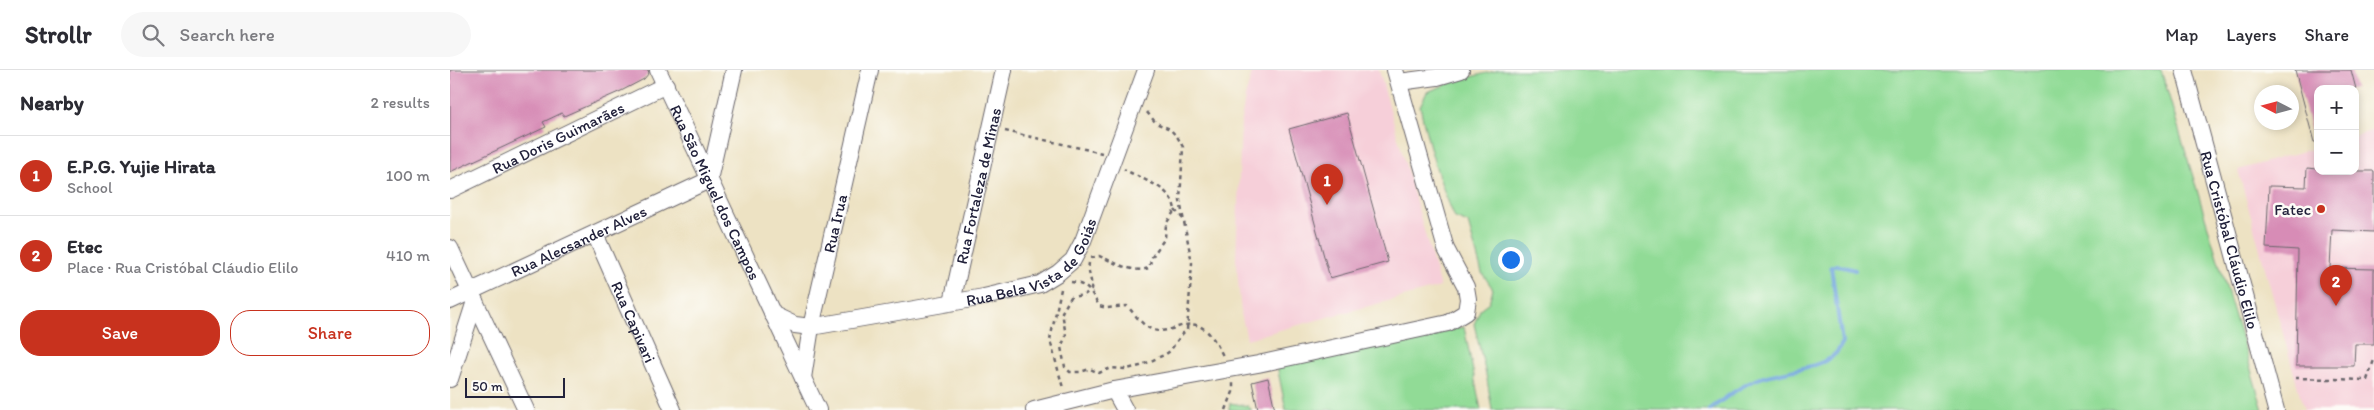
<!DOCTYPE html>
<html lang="en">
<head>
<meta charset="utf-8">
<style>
	:root { --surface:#fff; --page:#f7f7f7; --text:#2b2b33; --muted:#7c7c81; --line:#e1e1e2; --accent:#c8321e }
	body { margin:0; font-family:Itim,sans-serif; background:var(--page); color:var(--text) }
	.controls { position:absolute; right:15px; top:15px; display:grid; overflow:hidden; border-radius:10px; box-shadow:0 2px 8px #0003 }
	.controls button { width:45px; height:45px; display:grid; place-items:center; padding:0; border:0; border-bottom:1px solid var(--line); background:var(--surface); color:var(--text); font:25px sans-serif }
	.compass { position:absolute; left:1804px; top:15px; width:45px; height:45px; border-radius:50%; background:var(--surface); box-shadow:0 2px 8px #0003; rotate:276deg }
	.scale { position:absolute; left:15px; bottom:12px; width:100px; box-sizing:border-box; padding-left:5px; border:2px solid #22223b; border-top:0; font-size:14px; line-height:18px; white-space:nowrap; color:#22223b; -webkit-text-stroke:4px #fdfcf7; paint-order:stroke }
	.you { position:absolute; left:1060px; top:189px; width:18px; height:18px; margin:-12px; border:4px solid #fff; border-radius:50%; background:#1a73e8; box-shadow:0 0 0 8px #1a73e833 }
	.badge { display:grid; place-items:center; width:32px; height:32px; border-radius:50%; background:var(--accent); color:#fff; font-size:16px; font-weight:700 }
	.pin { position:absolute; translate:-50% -41px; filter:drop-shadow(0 1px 2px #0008) }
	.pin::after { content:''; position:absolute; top:26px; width:18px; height:15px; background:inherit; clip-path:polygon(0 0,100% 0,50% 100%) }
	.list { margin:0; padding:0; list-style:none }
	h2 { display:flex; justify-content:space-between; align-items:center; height:65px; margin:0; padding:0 20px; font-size:21px }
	h2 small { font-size:16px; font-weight:400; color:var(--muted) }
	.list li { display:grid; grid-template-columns:32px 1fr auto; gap:15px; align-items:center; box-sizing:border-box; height:80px; padding:0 20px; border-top:1px solid var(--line) }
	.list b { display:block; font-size:19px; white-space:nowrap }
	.list p { margin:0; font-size:16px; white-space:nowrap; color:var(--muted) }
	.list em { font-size:16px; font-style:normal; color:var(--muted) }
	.actions { display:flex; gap:10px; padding:15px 20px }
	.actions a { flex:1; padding:11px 0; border:1px solid var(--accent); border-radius:20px; text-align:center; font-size:18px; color:var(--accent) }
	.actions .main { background:var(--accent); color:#fff }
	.icon { flex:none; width:28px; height:28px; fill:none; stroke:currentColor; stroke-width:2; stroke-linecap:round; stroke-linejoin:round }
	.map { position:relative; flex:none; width:1924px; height:340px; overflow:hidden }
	header { display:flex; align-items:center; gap:30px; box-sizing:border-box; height:70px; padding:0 25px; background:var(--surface); border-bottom:1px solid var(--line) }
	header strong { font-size:24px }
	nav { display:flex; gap:28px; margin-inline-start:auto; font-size:18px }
	.search { width:350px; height:45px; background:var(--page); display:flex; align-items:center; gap:12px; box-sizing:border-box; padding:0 18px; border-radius:28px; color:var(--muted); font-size:19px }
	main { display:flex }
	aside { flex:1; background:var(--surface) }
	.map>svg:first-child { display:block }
</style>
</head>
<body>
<header>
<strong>Strollr</strong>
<div class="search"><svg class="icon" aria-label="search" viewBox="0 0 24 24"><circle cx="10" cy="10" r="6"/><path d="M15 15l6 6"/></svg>Search here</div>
<nav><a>Map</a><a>Layers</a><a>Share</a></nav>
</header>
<main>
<aside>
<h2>Nearby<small>2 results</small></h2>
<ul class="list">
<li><span class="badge">1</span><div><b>E.P.G. Yujie Hirata</b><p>School</p></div><em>100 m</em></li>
<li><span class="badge">2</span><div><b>Etec</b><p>Place · Rua Cristóbal Cláudio Elilo</p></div><em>410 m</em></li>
</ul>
<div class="actions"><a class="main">Save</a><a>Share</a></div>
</aside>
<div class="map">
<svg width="1924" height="340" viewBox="0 0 1924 340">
	<rect width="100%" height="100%" fill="#fdfcf7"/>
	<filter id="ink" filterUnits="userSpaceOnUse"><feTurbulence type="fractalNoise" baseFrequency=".02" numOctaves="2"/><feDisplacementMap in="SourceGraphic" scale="10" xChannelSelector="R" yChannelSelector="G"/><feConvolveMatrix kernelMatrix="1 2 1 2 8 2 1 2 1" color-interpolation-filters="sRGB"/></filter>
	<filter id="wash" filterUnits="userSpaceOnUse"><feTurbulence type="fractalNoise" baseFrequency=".0096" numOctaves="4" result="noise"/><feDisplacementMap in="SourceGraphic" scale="20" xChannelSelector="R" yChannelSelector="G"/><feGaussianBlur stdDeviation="1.12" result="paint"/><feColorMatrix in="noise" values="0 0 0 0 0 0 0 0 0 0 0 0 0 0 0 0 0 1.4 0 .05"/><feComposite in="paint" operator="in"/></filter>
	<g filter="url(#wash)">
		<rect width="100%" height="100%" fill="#ede2c3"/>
		<g fill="#f6cfd9">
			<polygon points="803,0 929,0 990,217 797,269 791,243 786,189 791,52 795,27"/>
			<polygon points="1924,60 1924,340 1854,340 1788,100 1868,77 1868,101 1905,101 1905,66"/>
		</g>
		<g fill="#91db96" stroke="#5a7e68">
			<path d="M 1049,0 L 1711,0 L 1813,340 L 1042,340 L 1037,309 L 1024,254 L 1031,238 L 1039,232 L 1043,219 L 1032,203 L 1018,153 L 1005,148 C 989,112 978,74 970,36 L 977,22 L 1008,10 Z"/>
			<polygon points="1014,257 1031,340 836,340 827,296"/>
			<polygon points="780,333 798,336 802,340 779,340"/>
		</g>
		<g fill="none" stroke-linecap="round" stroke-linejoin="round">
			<path stroke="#72a6df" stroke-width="4" d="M 1259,340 C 1274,329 1290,316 1308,309 C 1331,299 1385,301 1392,272 L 1381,197 L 1386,195 L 1405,200"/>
		</g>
		<g id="blocks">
			<g fill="#d78cb6">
				<polygon points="0,0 198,0 199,3 194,9 171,21 114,46 112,43 93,52 96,57 0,102"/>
				<polygon points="1845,0 1901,0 1906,19 1868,19 1868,72 1864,72"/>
				<polygon points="897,43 938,192 880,208 839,59"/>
				<polygon points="1857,98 1868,99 1868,101 1924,101 1924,162 1882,160 1880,198 1924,199 1924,274 1905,274 1904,296 1846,296 1848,180 1816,178 1819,116 1856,117"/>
				<polygon points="818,308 825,340 808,340 802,312"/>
			</g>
		</g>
	</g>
	<g filter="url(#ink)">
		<use href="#blocks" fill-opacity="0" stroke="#69656b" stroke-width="1"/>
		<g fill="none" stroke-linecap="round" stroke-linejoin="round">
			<defs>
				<g id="minor">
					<path id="s1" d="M 208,0 L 368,340"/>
					<path id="s2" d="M 1734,0 L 1826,340"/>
					<polyline points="949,12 987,7 1011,0"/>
					<polyline points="259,110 284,0"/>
					<path id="s3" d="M 0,120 L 216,15"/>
					<path id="s4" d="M 145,164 L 223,340"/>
					<polyline points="0,178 76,340"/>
					<path id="s5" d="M 0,231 L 259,110"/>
					<path id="s6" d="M 502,232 L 554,0"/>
					<path id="s7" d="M 322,244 L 345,255 L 361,257 L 534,227 L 590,214 L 608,203 L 623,190 L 633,171 L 696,0"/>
					<path id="s8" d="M 353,308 L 361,257 L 420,0"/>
					<polyline points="0,309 25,231"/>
					<polyline points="664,320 675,340"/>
					<polyline points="584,340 664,320 808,294 998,253 1016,242 1018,229 1016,217 996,179 945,0"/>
				</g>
			</defs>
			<use href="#minor" stroke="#69656b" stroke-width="18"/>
			<g stroke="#69656b" stroke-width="2.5" stroke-dasharray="4 4" stroke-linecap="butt">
				<polyline points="555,61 652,83"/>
				<polyline points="725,140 734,150"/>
				<path d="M 641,188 L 649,186 C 665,192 682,204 699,198 L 702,187 L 715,168 L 716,154 L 725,140 C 722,116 691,110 674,99"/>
				<path d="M 639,193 C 637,203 643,210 641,220 L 634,225 L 621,227 L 612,242 L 616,266 L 611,277 L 615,297 L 620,302 L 630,302 L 640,299 L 649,303 L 661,298 L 677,299 L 690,296 L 716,284 L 720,281 L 732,264 L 737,260 L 742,193 L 730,131 L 733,77 L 728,68 L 720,59 L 706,53 L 696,41"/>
				<path d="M 621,212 C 638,214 642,223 649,236 L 657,238 L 677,236 C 683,242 689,251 696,256 C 723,276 744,224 773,286"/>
				<polyline points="611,219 600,270 613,318"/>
				<polyline points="1845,308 1917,310 1924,290"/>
				<polyline points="776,340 783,322 783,312"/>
			</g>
			<use href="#minor" stroke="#fff" stroke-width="16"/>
		</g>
	</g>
	<circle fill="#c8321e" stroke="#fdfcf7" stroke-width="2" cx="1871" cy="139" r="5"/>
	<g text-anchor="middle" stroke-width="5" stroke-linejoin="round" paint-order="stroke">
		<g font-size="16" fill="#22223b" stroke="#fdfcf7">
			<text dy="6" stroke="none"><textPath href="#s3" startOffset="120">Rua Doris Guimarães</textPath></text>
			<text dy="6" stroke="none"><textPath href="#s6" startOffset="119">Rua Fortaleza de Minas</textPath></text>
			<text dy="6" stroke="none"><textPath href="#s1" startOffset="135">Rua São Miguel dos Campos</textPath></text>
			<text dy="6" stroke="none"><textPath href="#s8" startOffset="158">Rua Irua</textPath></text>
			<text dy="6" stroke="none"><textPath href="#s2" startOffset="176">Rua Cristóbal Cláudio Elilo</textPath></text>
			<text dy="6" stroke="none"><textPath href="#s5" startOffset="142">Rua Alecsander Alves</textPath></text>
			<text dy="6" stroke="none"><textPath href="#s7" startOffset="280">Rua Bela Vista de Goiás</textPath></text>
			<text dy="6" stroke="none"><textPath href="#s4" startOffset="96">Rua Capivari</textPath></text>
		</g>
		<g font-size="16" fill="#22223b" stroke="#fdfcf7" text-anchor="end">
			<text x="1861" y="145">Fatec</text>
		</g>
	</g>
</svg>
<div class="controls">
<button>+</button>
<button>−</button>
</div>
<svg class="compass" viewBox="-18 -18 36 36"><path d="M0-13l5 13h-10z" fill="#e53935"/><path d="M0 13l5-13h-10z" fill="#7c7c81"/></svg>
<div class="scale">50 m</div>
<div class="you"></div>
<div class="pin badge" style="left:877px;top:135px">1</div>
<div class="pin badge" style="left:1886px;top:236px">2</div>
</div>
</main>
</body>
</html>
